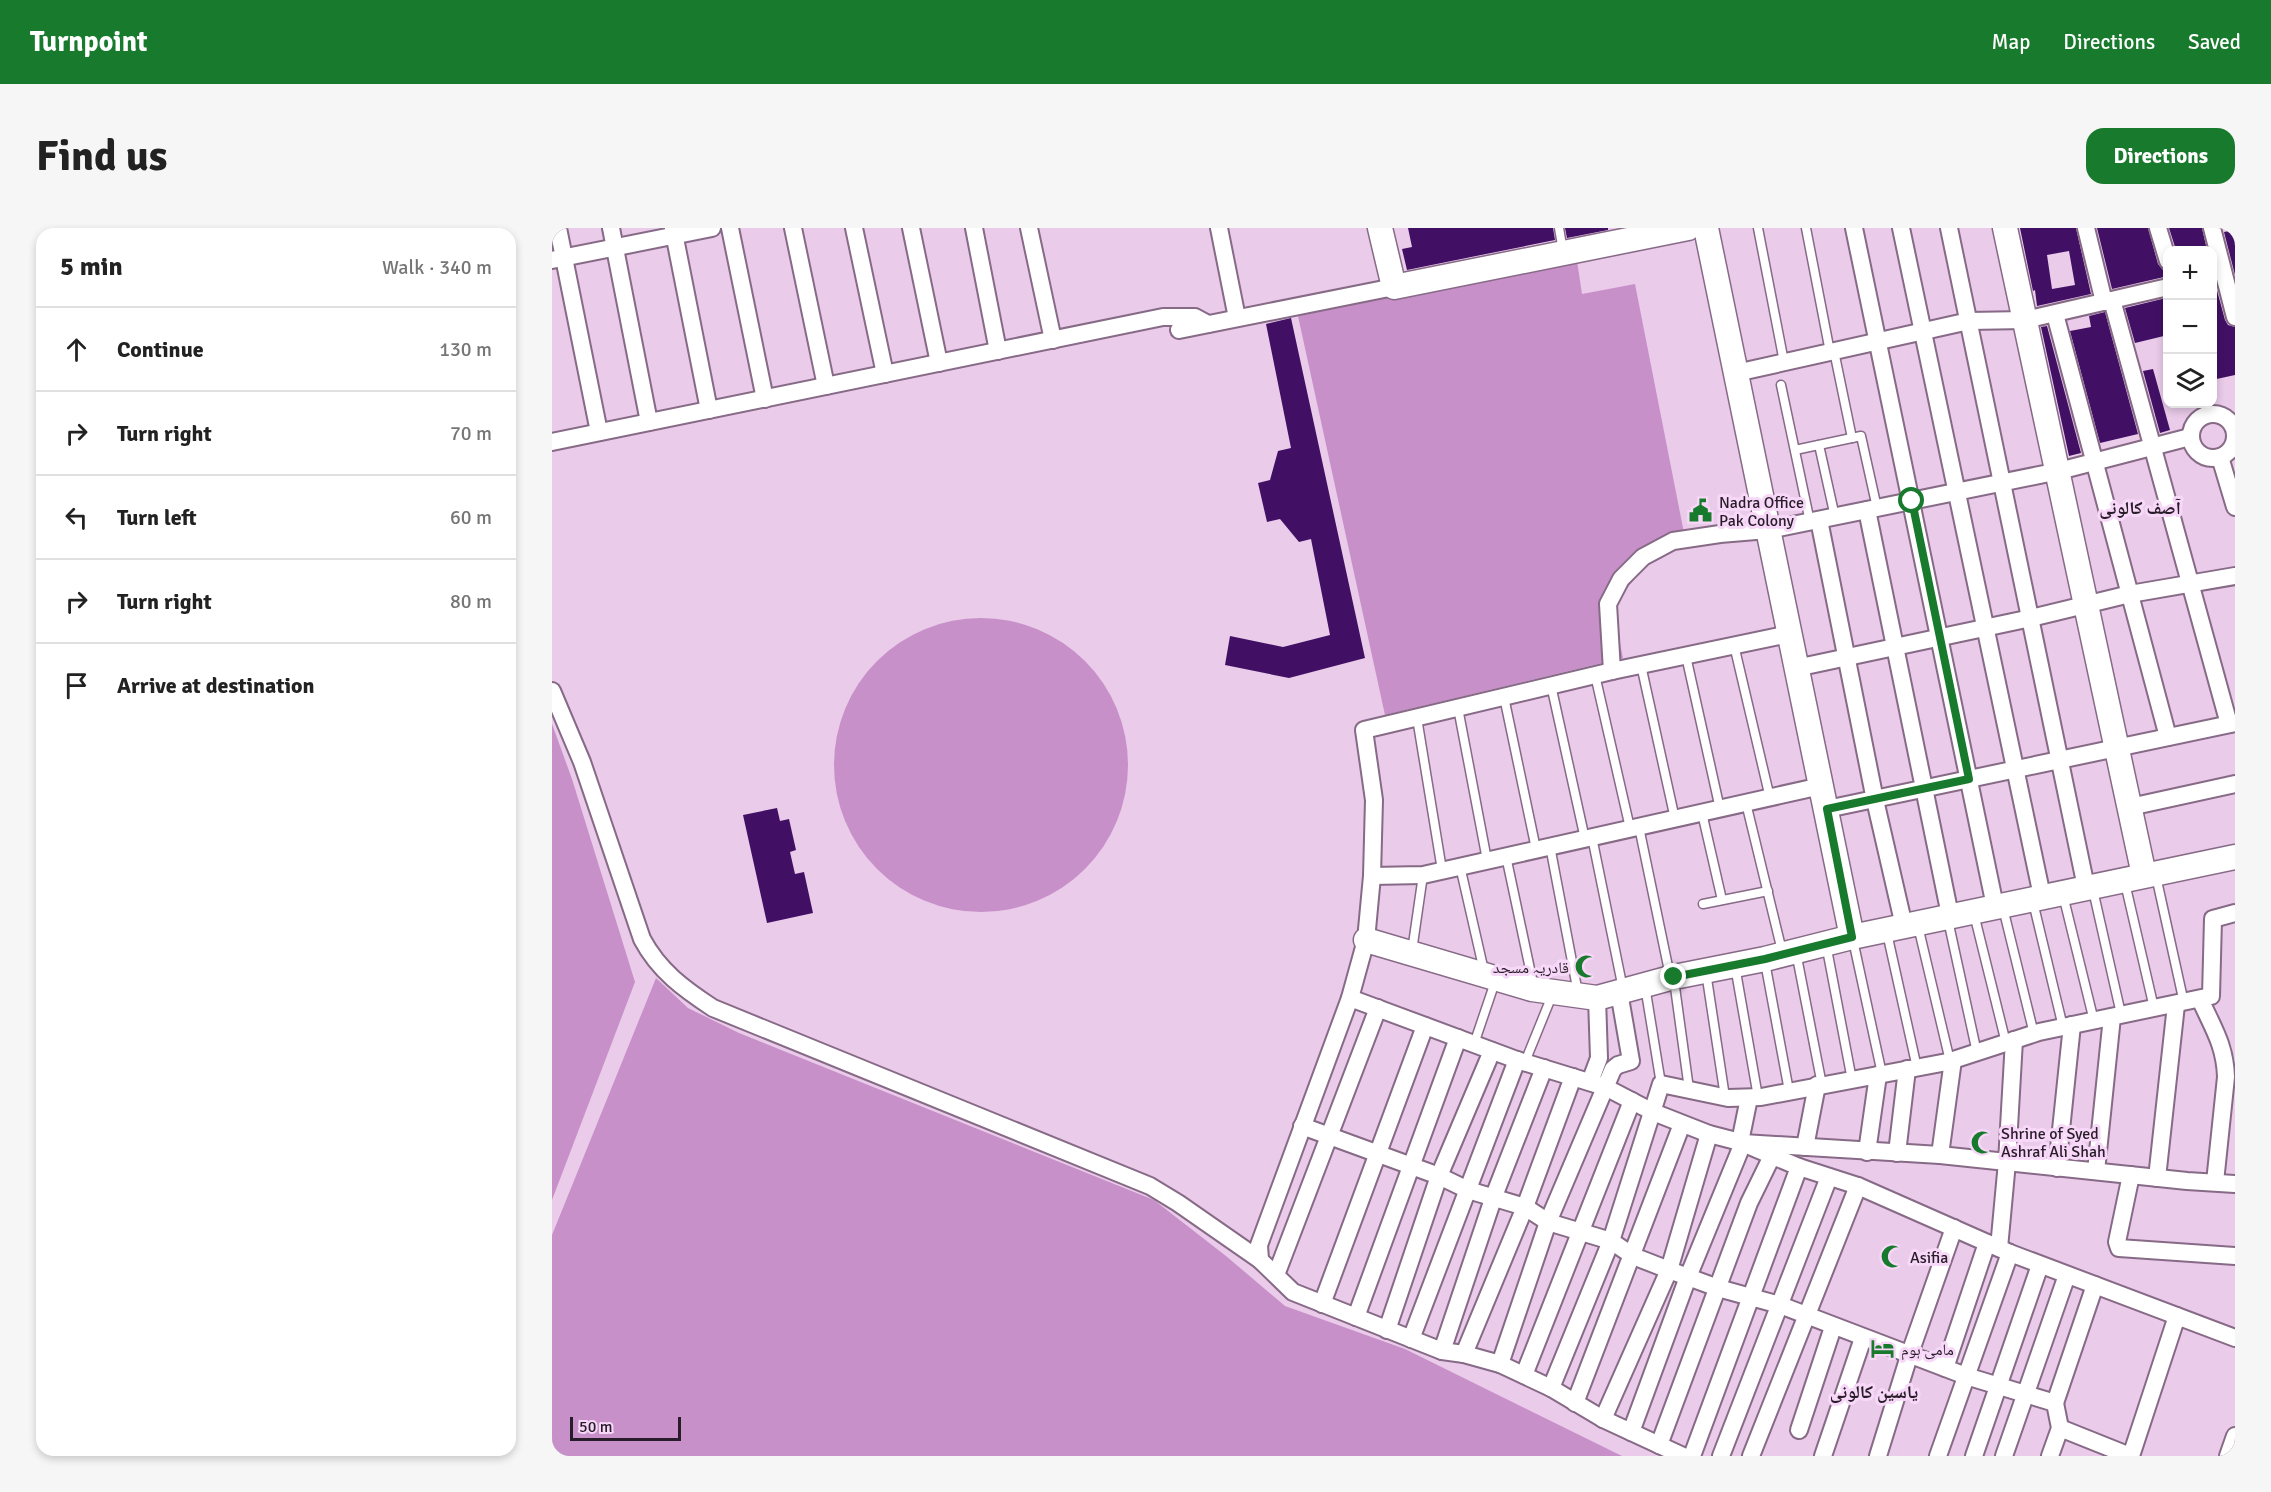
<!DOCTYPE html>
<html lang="en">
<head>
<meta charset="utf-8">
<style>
	:root { --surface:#fff; --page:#f6f6f6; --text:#222; --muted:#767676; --line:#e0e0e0; --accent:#187a2c }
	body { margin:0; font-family:Signika,"Noto Naskh Arabic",sans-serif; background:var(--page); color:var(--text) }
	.controls { position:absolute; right:18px; top:18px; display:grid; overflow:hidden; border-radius:12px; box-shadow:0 3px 9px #0003 }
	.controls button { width:54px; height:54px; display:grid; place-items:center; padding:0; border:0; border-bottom:2px solid var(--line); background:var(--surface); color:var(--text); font:30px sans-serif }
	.scale { position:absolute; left:18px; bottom:15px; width:111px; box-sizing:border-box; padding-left:6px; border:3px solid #271c28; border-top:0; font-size:16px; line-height:21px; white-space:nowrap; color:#271c28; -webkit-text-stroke:4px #f8d8f8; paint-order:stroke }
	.stop { position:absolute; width:18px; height:18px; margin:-14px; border:4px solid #187a2c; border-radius:50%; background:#fff }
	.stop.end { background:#187a2c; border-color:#fff; box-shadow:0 2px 6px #0008 }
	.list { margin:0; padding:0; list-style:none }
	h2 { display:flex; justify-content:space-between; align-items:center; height:78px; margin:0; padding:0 24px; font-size:26px }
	h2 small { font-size:20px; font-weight:400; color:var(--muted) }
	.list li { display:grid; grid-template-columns:39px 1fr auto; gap:18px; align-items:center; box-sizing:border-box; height:84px; padding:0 24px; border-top:2px solid var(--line) }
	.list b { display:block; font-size:22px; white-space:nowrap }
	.list em { font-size:20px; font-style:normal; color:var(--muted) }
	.icon { flex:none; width:33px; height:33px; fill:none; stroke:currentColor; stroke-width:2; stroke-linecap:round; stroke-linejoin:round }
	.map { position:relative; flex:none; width:1683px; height:1228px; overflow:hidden; border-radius:18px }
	header { display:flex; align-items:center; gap:36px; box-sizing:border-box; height:84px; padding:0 30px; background:var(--accent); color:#fff }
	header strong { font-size:28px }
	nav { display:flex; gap:33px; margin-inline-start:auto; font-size:21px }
	.intro { display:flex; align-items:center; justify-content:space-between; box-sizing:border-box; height:144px; padding:0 36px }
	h1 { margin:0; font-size:42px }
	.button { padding:15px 27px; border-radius:18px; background:var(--accent); color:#fff; font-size:21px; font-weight:700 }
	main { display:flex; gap:36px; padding:0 36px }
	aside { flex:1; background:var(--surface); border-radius:18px; box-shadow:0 3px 9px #0003 }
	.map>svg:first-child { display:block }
</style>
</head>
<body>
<header>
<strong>Turnpoint</strong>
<nav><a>Map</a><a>Directions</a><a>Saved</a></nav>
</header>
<div class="intro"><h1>Find us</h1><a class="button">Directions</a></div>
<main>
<aside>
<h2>5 min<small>Walk · 340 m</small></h2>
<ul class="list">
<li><svg class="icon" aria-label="ahead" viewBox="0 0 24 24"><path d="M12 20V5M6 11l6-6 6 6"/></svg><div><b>Continue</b></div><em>130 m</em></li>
<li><svg class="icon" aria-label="right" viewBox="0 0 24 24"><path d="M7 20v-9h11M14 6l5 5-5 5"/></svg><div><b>Turn right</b></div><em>70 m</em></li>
<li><svg class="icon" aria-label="left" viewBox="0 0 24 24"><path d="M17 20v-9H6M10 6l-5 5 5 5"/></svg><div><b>Turn left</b></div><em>60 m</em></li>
<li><svg class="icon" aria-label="right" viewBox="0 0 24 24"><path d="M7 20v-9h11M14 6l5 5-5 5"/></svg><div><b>Turn right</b></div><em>80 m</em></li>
<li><svg class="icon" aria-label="arrive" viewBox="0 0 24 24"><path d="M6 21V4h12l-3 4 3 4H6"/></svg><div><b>Arrive at destination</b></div></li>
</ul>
</aside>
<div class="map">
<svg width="1683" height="1228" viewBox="0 0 1683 1228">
	<rect width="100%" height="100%" fill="#eacbea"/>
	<g fill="#c890c9">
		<polygon points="1024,26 1030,66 1083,56 1132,305 1096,335 1060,378 1071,430 833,487 746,88"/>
		<circle cx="429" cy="537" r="147"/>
		<polygon points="0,496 20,551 83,754 0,972"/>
		<polygon points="104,750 136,780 187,805 602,972 674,1028 733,1078 853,1121 1070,1228 0,1228 0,1007"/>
	</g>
	<g fill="#411064" fill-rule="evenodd">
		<polygon points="856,0 1001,0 1003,12 855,42 850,21 860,19"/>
		<polygon points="1013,0 1056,0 1056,2 1015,10"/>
		<path d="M 1468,0 L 1524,0 L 1539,66 L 1485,78 L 1483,62 L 1481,63 ZM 1517,23 L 1523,57 L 1500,61 L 1495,27 Z"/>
		<polygon points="1545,0 1596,0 1606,36 1611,42 1612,49 1560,61"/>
		<polygon points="1617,0 1650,0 1655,22 1645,22 1644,20 1624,22"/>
		<polygon points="1683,2 1683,47 1672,4"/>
		<polygon points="1660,44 1673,92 1676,97 1683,99 1683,147 1660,152"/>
		<polygon points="1614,70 1616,107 1583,115 1573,80"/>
		<polygon points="1553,84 1586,206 1548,215 1518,103 1539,99 1537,88"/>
		<polygon points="739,90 813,430 737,450 673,437 678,408 731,419 778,407 759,311 747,314 728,291 715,294 706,255 718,252 726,223 739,220 714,96"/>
		<polygon points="1495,98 1529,225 1517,228 1489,99"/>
		<polygon points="1601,141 1618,202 1608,205 1591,143"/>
		<polygon points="225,580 228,593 237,591 244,622 238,624 243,646 252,644 261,685 215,695 191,587"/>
	</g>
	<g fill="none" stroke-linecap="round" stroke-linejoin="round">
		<defs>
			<g id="lane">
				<polyline points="1007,0 1011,23"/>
				<polyline points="1206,0 1232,134"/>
				<polyline points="1254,0 1278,124"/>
				<polyline points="1282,123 1300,210"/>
				<polyline points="1229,157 1258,294"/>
				<polyline points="1267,217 1283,289"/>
				<polyline points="1243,222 1309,208 1325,280"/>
				<polyline points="1182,417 1218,570"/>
				<polyline points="1134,428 1168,581"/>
				<polyline points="1089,437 1123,591"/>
				<polyline points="1043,447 1078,600"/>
				<polyline points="999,457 1033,611"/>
				<polyline points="952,469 984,621"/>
				<polyline points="906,480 935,632"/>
				<polyline points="865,490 890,642"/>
				<polyline points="1194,575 1230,723"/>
				<polyline points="1150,585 1170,672"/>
				<polyline points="1087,599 1118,748"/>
				<polyline points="1040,609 1071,761"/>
				<polyline points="998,618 1026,765"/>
				<polyline points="954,628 982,760"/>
				<polyline points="908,638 932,743"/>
				<polyline points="1604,648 1632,775"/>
				<polyline points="1573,655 1602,780"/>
				<polyline points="1541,662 1569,786"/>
				<polyline points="1511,667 1542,793"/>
				<polyline points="1481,674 1511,799"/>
				<polyline points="1151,676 1216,663"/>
				<polyline points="1451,680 1482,806"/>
				<polyline points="1422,686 1454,815"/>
				<polyline points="1396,692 1425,825"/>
				<polyline points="1366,698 1398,833"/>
				<polyline points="1335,705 1365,840"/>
				<polyline points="1301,712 1330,846"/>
				<polyline points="1274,716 1300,852"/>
				<polyline points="860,723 871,647"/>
				<polyline points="1244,724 1270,857"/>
				<polyline points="1213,734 1237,863"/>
				<polyline points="1183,738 1206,869"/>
				<polyline points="1154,744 1173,869"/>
				<polyline points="1122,752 1137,861"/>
				<polyline points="1093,758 1109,856"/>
				<polyline points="922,816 944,751"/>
				<polyline points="973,834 1001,765"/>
			</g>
			<g id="street">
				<polyline points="6,0 47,204"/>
				<polyline points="59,0 97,194"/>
				<polyline points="121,0 157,182"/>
				<polyline points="178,0 213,171"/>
				<polyline points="241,0 274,158"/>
				<polyline points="302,0 333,146"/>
				<polyline points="359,0 387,135"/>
				<polyline points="422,0 446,123"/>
				<polyline points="477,0 501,112"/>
				<polyline points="667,0 685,90"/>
				<polyline points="1302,0 1443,678"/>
				<polyline points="1349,0 1490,668"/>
				<polyline points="1397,0 1534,659"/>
				<polyline points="1534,0 1552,74"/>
				<polyline points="1606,0 1616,33"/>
				<polyline points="1660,0 1683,89"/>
				<polyline points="0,32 160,0"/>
				<polyline points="1560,72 1677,496"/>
				<polyline points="1503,86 1616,509"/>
				<polyline points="627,102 842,59"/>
				<polyline points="1184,145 1417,93 1473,92 1616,59"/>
				<circle cx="1661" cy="208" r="22"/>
				<polyline points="0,214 611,89 643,89 656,96"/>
				<polyline points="1668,229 1683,279"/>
				<polyline points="1315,282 1398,687"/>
				<polyline points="1267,292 1323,572 1352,698"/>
				<polyline points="1244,440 1479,390 1578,366 1683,348"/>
				<polyline points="1060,443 1056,376 1069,351 1091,329 1121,313 1168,306 1216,302 1507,243 1638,209"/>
				<path d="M 0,463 L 30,534 L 90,711 C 107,743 132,761 161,780 L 598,958 L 626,975 L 708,1032"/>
				<polyline points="1578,579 1683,556"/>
				<polyline points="1275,581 1683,495"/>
				<polyline points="820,648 871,647 1269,558"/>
				<polyline points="798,770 965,832 1053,859 1101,884 1157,906 1188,914 1247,939 1306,958 1458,1025 1683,1110"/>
				<path d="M 1648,771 C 1661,800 1673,817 1674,849 L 1663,954"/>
				<polyline points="1038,854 1047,830 1045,770"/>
				<polyline points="750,898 887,948 916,962 973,979 996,994 1059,1013 1081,1028 1117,1042 1166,1060 1228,1077 1414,1148 1503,1175 1508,1200 1498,1228"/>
				<polyline points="1188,914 1197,870"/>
				<polyline points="1253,919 1265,857"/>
				<polyline points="1315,924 1326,847"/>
				<polyline points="1345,925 1355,841"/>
				<polyline points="1388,927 1401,832"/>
				<polyline points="1505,940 1520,797"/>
				<polyline points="1544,943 1560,789"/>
				<polyline points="1579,947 1565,1014 1567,1020 1683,1028"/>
				<polyline points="1605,950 1624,777"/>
				<polyline points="1447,1020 1455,934 1462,812"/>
				<polyline points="724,1047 826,780"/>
				<polyline points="770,1076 873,798"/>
				<polyline points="804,1089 906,810"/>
				<polyline points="835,1102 887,948 940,823"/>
				<polyline points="859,1111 965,832"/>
				<polyline points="890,1123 942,968 992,840"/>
				<polyline points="912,1126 973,979 1021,849"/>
				<polyline points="948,1136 996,994 1061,841 1066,837 1079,833 1067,764"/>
				<polyline points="1393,1140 1435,1015"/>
				<polyline points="972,1147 1080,873"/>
				<polyline points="999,1160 1059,1013 1109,856 1176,870 1209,869 1395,834 1487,804 1659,768 1661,691 1683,685"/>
				<polyline points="1023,1175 1130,896"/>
				<polyline points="1503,1175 1543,1057"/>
				<polyline points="1051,1191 1117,1042 1157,906"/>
				<polyline points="1508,1200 1578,1228"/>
				<polyline points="1247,1202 1281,1099"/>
				<polyline points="1079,1204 1136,1049 1191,915 1388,927 1635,953 1683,956"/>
				<polyline points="1107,1217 1197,975 1220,928"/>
				<polyline points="1131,1228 1051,1191 999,1160 948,1136 912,1126 890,1123 741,1064 708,1032 707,1017 798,770 814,712 820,648 822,572 812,502 1060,443 1237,406"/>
				<polyline points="1140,1228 1247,939"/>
				<polyline points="1169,1228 1277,949"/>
				<polyline points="1199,1228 1306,958"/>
				<polyline points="1271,1228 1311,1110"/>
				<polyline points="1326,1228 1357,1128 1402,1000"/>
				<polyline points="1386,1228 1458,1025"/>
				<polyline points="1422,1228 1488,1037"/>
				<polyline points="1452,1228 1515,1047"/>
				<polyline points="1579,1228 1625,1088"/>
				<polyline points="1676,1228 1683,1208"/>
			</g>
			<g id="secondary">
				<polyline points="828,0 842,59 1136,0"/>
				<polyline points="1154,0 1300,709"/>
				<polyline points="1453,0 1592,647"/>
				<polyline points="814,712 980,761 1045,770 1122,749 1213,731 1300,709 1683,629"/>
			</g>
		</defs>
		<use href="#lane" stroke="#866a86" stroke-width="11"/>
		<use href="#street" stroke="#866a86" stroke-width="20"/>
		<use href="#secondary" stroke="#866a86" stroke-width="27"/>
		<use href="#lane" stroke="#fff" stroke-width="8"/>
		<use href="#street" stroke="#fff" stroke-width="16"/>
		<use href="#secondary" stroke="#fff" stroke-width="24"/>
	</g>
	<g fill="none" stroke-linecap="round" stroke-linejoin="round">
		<polyline stroke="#187a2c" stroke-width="8" points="1122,749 1213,731 1300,709 1275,581 1417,551 1360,273"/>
	</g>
	<defs>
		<symbol id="civic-bare" viewBox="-9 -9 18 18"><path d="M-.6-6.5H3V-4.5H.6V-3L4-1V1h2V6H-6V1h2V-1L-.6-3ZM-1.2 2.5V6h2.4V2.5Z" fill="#187a2c" stroke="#f8d8f8" stroke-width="2.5" paint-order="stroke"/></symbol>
		<symbol id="mosque-bare" viewBox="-9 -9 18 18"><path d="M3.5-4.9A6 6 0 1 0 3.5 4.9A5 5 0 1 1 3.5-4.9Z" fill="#187a2c" stroke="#f8d8f8" stroke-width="2.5" paint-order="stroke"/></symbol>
		<symbol id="hotel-bare" viewBox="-9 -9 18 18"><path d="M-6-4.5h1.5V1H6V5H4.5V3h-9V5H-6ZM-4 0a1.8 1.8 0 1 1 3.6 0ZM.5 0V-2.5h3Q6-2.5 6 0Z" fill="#187a2c" stroke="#f8d8f8" stroke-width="2.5" paint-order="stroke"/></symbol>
	</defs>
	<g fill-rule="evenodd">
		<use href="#civic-bare" x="1132" y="266" width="33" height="33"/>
		<use href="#mosque-bare" x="1018" y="722" width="33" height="33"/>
		<use href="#mosque-bare" x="1414" y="898" width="33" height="33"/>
		<use href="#mosque-bare" x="1324" y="1012" width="33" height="33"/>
		<use href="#hotel-bare" x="1314" y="1104" width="33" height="33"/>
	</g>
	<g text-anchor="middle" stroke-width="6" stroke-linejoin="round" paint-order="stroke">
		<g font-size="16" fill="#271c28" stroke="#f8d8f8" text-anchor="start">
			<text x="1167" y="280">Nadra Office<tspan x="1167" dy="18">Pak Colony</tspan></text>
			<text x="1017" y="745" text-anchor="end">قادریہ مسجد</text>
			<text x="1449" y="911">Shrine of Syed<tspan x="1449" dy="18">Ashraf Ali Shah</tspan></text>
			<text x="1358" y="1035">Asifia</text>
			<text x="1349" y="1127">مامی ہوم</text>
		</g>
		<g font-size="18" font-weight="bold" fill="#271c28" stroke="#f8d8f8">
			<text x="1588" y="286">آصف کالونی</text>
			<text x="1322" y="1170">یاسین کالونی</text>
		</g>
	</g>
</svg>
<div class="controls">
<button>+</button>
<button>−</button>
<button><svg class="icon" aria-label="layers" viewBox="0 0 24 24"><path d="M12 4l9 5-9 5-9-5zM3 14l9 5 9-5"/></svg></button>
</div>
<div class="scale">50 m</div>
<div class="stop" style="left:1360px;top:273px"></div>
<div class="stop end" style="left:1122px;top:749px"></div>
</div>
</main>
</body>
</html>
